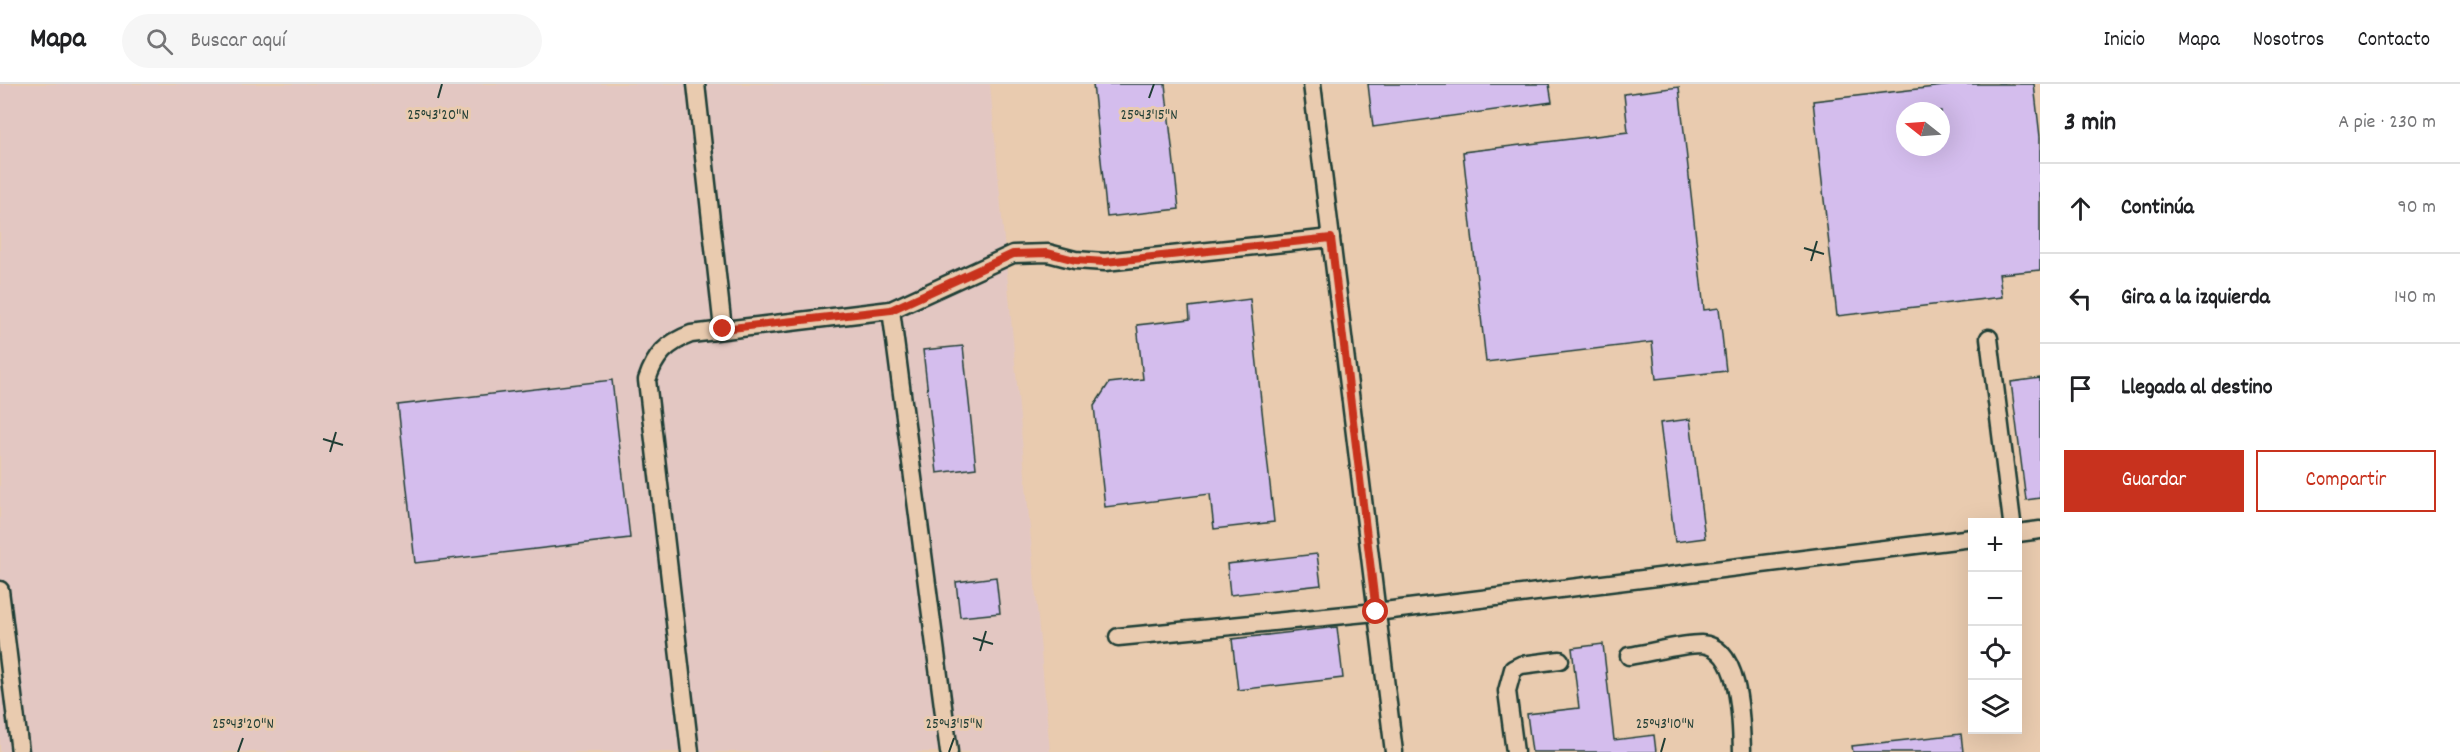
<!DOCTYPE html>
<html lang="es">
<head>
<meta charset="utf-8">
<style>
	:root { --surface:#fff; --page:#f6f6f6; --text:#202124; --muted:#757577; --line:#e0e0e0; --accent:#c8321e }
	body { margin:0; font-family:Dekko,sans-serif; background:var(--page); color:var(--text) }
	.controls { position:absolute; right:18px; bottom:18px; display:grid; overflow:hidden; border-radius:0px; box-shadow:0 6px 24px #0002 }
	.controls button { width:54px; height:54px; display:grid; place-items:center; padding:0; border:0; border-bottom:2px solid var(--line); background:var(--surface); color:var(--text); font:30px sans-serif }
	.compass { position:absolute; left:1896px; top:18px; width:54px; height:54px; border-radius:50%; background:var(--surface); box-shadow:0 6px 24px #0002; rotate:287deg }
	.stop { position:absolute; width:18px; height:18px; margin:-14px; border:4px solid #c8321e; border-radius:50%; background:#fff }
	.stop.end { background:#c8321e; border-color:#fff; box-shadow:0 2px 6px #0008 }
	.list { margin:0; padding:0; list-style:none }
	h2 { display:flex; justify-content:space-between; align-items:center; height:78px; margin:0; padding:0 24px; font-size:26px }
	h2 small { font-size:20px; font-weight:400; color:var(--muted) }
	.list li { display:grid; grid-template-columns:39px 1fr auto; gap:18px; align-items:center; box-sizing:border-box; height:90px; padding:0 24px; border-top:2px solid var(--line) }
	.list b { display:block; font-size:22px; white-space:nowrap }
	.list em { font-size:20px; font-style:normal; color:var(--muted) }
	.actions { display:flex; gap:12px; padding:18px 24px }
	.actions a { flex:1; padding:14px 0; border:2px solid var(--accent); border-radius:0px; text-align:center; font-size:21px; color:var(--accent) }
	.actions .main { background:var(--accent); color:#fff }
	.icon { flex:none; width:33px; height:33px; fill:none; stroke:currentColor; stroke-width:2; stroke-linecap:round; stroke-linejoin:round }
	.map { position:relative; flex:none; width:2040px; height:668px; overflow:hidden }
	header { display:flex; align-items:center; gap:36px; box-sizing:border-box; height:84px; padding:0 30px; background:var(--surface); border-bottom:2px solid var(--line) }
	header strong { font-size:28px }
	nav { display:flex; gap:33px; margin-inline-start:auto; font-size:21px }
	.search { width:420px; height:54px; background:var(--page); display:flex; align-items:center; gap:15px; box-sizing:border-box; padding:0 21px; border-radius:33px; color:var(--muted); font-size:22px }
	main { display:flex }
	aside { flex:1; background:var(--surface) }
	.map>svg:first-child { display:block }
</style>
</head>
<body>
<header>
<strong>Mapa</strong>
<div class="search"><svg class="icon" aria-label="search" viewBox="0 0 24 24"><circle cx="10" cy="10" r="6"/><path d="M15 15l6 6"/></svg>Buscar aquí</div>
<nav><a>Inicio</a><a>Mapa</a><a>Nosotros</a><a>Contacto</a></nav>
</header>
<main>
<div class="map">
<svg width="2040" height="668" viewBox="0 0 2040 668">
	<rect width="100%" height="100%" fill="#e9cbaf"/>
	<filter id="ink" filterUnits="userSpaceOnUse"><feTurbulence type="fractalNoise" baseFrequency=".0167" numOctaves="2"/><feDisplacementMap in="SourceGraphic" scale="12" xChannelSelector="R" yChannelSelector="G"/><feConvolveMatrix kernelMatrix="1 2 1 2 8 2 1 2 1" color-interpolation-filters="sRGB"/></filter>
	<g filter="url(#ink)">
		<polygon fill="#e3c7c2" points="0,0 990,0 1050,668 0,668"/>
		<g fill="#d4bded" stroke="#1f3d34" stroke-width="1.5" fill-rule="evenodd">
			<polygon points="1093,0 1165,0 1179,125 1107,133"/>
			<polygon points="1368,0 1549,0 1552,18 1373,43"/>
			<path d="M 1961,0 L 2034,0 L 2040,53 L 2040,186 L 1999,190 L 2002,213 L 1837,232 L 1813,17 ZM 1905,27 L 1941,27 L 1941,63 L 1905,63 Z"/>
			<polygon points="1679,3 1704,226 1719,224 1726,287 1656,295 1652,258 1486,278 1463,68 1628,48 1624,10"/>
			<polygon points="1250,215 1274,438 1214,445 1210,410 1105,423 1094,322 1109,299 1143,295 1137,241 1190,235 1189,223"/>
			<polygon points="963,262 976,384 937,389 923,266"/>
			<polygon points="2040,294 2040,414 2026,416 2011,298"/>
			<polygon points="612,296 630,454 415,479 398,321"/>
			<polygon points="1690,335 1705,454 1675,458 1660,339"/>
			<polygon points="1317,470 1321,501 1230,511 1227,480"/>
			<polygon points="996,493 1000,529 960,533 956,498"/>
			<polygon points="1337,543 1343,594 1238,606 1232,555"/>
			<polygon points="1603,560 1614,656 1654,651 1656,668 1532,668 1527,630 1579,624 1572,564"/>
			<polygon points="1961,650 1963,668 1853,668 1852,662"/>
		</g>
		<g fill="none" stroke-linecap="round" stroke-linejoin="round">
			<defs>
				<g id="service">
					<polyline points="696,0 723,245"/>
					<polyline points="1312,0 1394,668"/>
					<polyline points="891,226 949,668"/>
					<polyline points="1989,254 2012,438"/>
					<polyline points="2018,449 2040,446"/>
					<polyline points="0,506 20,668"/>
					<polyline points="1118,553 1376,528 1972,454"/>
					<path d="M 1629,572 C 1650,569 1680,560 1701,560 C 1742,562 1741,640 1742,668"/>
					<path d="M 690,668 L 647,296 C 655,271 667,259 691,250 L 891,226 L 1013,170 L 1048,169 L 1075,176 L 1105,178 L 1331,154"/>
					<polyline points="1515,668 1507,607 1513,585 1521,581 1560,576"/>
				</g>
			</defs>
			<use href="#service" stroke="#1f3d34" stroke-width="21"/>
			<use href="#service" stroke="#e9cbaf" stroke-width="16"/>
		</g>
	</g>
	<g fill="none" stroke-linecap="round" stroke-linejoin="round" filter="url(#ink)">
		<polyline stroke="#c8321e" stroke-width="8" points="723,245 891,226 1013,170 1048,169 1075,176 1105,178 1331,154 1376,528"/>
	</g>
	<path fill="none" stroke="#1f3d34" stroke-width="2" d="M 438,14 L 442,0M 1149,14 L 1154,0M 1804,164 L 1824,170M 1811,177 L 1817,157M 323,355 L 343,361M 330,368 L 336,348M 973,554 L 993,560M 980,567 L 986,547M 238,668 L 243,654M 949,668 L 954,654M 1661,668 L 1665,654"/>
	<g font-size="15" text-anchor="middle" fill="#1f3d34" stroke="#e9cbaf" stroke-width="6" stroke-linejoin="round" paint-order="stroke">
		<text x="438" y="35">25°43'20"N</text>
		<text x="1149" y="35">25°43'15"N</text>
		<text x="243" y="644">25°43'20"N</text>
		<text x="954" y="644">25°43'15"N</text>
		<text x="1665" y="644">25°43'10"N</text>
	</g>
</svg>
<div class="controls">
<button>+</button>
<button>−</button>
<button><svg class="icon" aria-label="locate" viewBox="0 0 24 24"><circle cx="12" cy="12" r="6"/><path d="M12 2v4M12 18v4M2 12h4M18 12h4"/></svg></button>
<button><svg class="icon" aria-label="layers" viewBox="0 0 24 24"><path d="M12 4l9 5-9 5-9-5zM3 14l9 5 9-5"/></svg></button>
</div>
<svg class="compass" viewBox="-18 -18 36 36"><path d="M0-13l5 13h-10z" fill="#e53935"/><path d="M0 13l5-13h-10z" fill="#757577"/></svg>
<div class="stop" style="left:1376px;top:528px"></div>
<div class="stop end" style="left:723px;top:245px"></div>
</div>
<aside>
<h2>3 min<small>A pie · 230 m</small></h2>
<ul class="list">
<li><svg class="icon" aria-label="ahead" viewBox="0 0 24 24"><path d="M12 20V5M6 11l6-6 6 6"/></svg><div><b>Continúa</b></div><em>90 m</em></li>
<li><svg class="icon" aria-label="left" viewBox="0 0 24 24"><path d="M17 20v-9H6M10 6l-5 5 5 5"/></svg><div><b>Gira a la izquierda</b></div><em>140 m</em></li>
<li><svg class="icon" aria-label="arrive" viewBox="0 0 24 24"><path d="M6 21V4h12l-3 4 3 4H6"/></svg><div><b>Llegada al destino</b></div></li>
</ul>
<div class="actions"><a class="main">Guardar</a><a>Compartir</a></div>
</aside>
</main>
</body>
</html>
